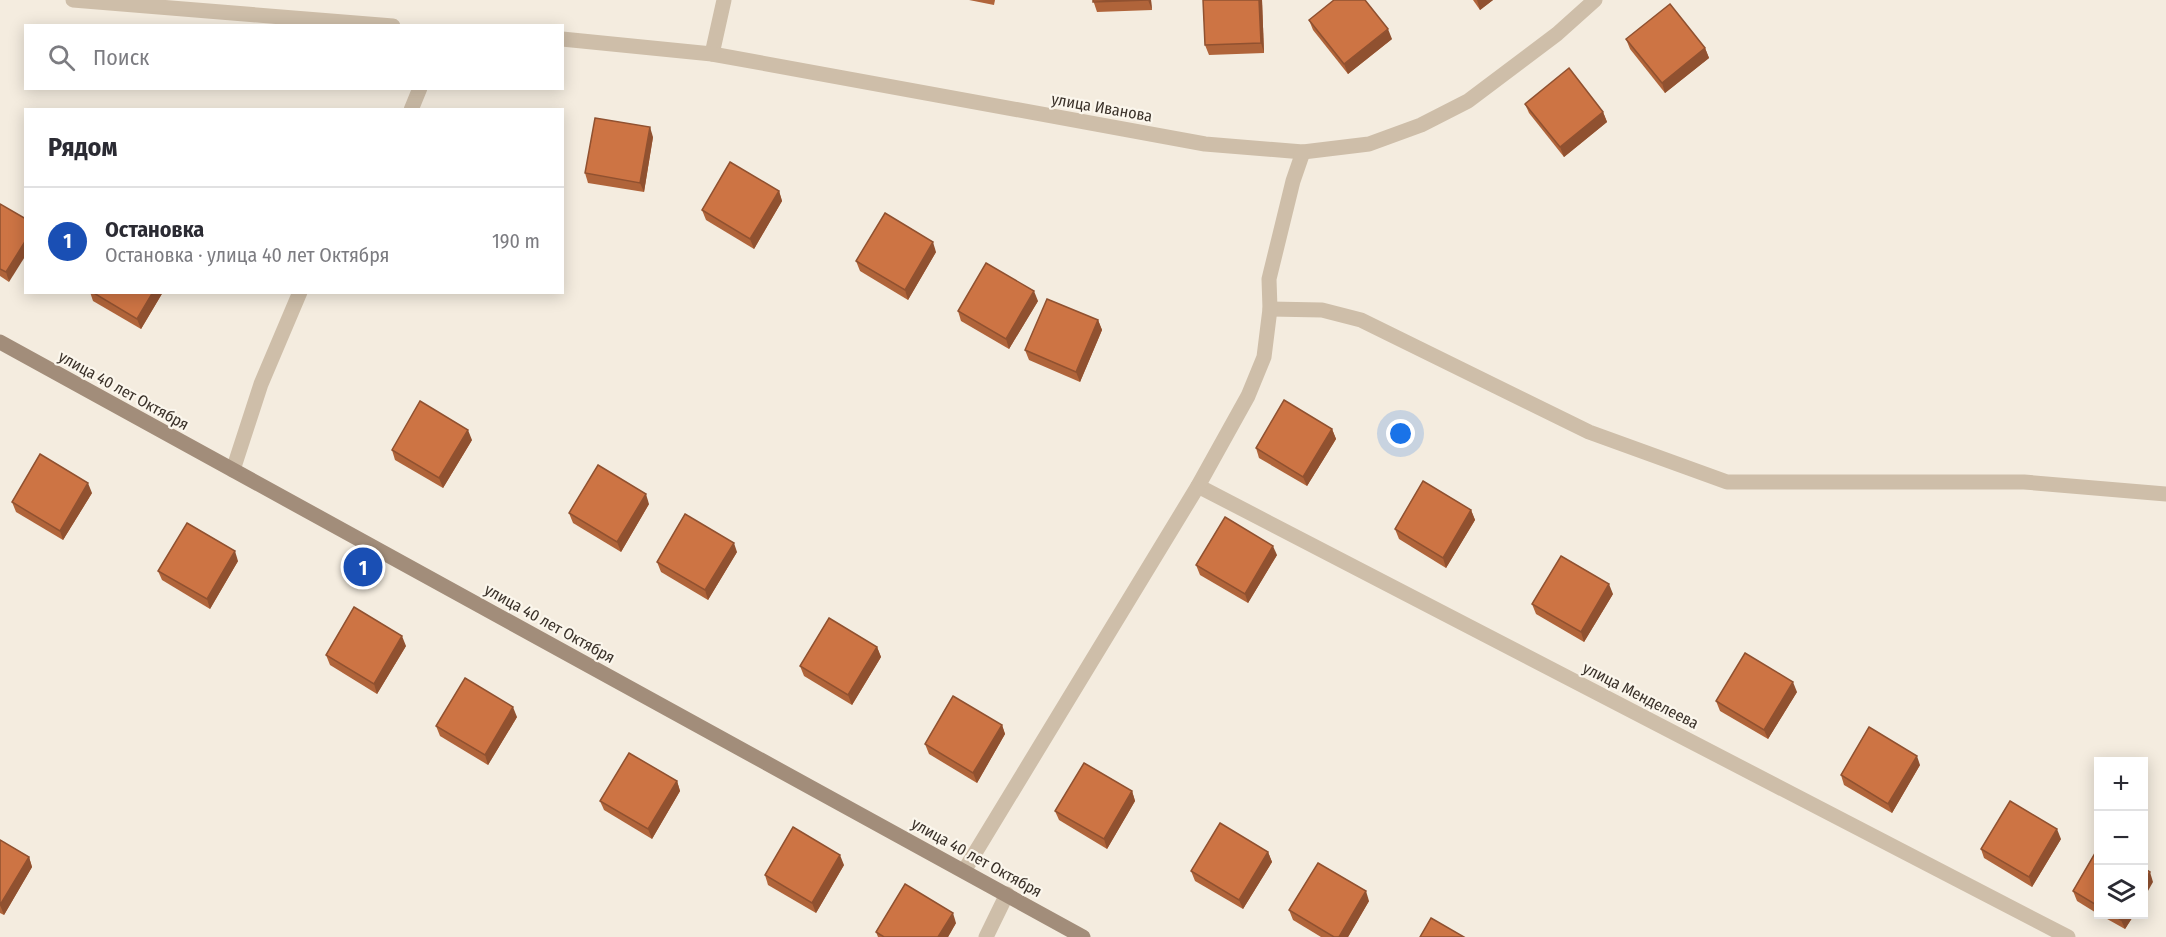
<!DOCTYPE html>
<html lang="ru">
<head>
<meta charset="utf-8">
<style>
	:root { --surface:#fff; --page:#f2f2f3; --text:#2b2b33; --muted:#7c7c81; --line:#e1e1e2; --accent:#b45309 }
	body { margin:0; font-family:"Fira Sans Condensed",sans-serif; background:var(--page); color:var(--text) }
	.controls { position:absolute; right:18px; bottom:18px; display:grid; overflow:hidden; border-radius:0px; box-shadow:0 3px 15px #0003 }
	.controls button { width:54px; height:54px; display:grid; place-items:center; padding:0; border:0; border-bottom:2px solid var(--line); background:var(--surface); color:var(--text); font:30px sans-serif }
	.you { position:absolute; left:1401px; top:434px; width:21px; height:21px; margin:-15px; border:4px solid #fff; border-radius:50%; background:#1a73e8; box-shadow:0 0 0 9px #1a73e833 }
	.badge { display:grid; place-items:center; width:39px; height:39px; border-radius:50%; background:var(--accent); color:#fff; font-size:20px; font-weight:700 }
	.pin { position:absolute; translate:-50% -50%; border:3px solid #fff; box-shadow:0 2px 6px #0006 }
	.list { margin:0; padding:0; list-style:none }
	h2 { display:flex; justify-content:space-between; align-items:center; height:78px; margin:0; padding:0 24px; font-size:26px }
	h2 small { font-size:20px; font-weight:400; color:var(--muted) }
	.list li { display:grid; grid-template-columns:39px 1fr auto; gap:18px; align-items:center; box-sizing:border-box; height:108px; padding:0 24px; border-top:2px solid var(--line) }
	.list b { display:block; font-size:22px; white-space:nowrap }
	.list p { margin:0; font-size:20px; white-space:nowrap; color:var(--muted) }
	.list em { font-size:20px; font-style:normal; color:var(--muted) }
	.icon { flex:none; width:33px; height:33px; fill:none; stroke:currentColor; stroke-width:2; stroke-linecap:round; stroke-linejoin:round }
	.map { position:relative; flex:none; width:2166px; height:937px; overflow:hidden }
	.search { position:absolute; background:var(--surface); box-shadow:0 3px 15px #0003; left:24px; top:24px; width:540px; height:66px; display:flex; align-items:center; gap:15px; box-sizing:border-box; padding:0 21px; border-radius:0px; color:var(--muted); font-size:22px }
	.panel { position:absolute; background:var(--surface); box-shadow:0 3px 15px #0003; left:24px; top:108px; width:540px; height:186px; border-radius:0px }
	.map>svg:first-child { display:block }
</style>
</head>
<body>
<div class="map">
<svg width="2166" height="937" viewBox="0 0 2166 937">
	<rect width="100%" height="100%" fill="#f4ecdf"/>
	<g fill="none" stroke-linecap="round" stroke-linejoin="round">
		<g stroke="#cebea9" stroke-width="15">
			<polyline points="712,54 724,0"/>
			<polyline points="1270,309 1322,310 1361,320 1589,432 1727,482 2024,482 2166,494"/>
		</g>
		<g stroke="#cebea9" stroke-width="15">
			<polyline points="73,0 393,26"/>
			<polyline points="562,39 712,54 1205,144 1303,152 1369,144 1421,125 1468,101 1557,34 1595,0"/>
			<polyline points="411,110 420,88"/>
			<polyline points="233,470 261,384 300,292"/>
			<polyline points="1198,486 2068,937"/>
			<polyline points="964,871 1198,486 1248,396 1264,357 1270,309 1269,279 1293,181 1303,152"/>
			<polyline points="986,937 1007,894"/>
		</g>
		<polyline stroke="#a28d7a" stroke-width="15" points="0,342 1083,937"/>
	</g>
	<g fill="#b0643a">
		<polygon points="969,0 995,0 994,5"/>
		<polygon points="1093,0 1151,0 1152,10 1097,12"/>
		<polygon points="1203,0 1262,0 1264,53 1209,55 1205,45"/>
		<polygon points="1473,0 1493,0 1480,10"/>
		<polygon points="1309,20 1392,39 1348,74 1313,30"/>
		<polygon points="1626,39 1705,48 1709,58 1665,93 1630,49"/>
		<polygon points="1525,104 1603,112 1607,122 1564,157 1529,113"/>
		<polygon points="653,137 644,192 588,183 585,173"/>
		<polygon points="779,191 782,201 754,249 706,220 702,210"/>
		<polygon points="0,204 9,282 0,276"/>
		<polygon points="936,252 908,300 860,271 856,261"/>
		<polygon points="90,292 163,292 141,329 93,301"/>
		<polygon points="1038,301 1009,349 961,321 958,311"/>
		<polygon points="1098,320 1102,330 1080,382 1029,360 1025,350"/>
		<polygon points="1332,429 1336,439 1307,486 1259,458 1256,448"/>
		<polygon points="472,440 443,488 395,460 392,450"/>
		<polygon points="92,493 63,540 16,512 12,502"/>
		<polygon points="649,504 621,552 573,523 569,513"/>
		<polygon points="1471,510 1475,520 1446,568 1399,539 1395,529"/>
		<polygon points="737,552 708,600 661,572 657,562"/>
		<polygon points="1277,555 1248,603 1200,575 1196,565"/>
		<polygon points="238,561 210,609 162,580 158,571"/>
		<polygon points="1613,594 1584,642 1536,614 1532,604"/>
		<polygon points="406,646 377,694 330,665 326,655"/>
		<polygon points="877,647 881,657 852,705 804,676 800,666"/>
		<polygon points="1797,692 1768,739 1720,711 1716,701"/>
		<polygon points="517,717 488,765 440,736 436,726"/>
		<polygon points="1002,725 1005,734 977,783 929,754 925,744"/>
		<polygon points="1920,765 1892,813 1844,785 1841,775"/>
		<polygon points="677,781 680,791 652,839 604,810 600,801"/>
		<polygon points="1132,791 1135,801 1107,849 1059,820 1055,811"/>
		<polygon points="2061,839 2032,887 1984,858 1981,849"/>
		<polygon points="0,840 29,857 32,867 4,915 0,913"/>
		<polygon points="2098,848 2098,914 2077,901 2073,891"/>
		<polygon points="1268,852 1272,862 1243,909 1195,881 1191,871"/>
		<polygon points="844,865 816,913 768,885 765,875"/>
		<polygon points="1369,901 1348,937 1321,937 1293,920 1289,910"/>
		<polygon points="2100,915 2134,915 2125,929"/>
		<polygon points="956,923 948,937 878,937 876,932"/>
	</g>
	<g fill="#905130">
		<polygon points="1148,0 1151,0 1152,10"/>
		<polygon points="1259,0 1262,0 1264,53 1261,43"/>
		<polygon points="1477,0 1493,0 1480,10"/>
		<polygon points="1388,29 1392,39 1348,74 1344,64"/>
		<polygon points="1705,48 1709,58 1665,93 1662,83"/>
		<polygon points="1603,112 1607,122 1564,157 1560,147"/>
		<polygon points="650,127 653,137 644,192 640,183"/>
		<polygon points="779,191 782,201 754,249 750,239"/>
		<polygon points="26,240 26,255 9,282 6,272"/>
		<polygon points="933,242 936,252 908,300 905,290"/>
		<polygon points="1034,291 1038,301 1009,349 1006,339"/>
		<polygon points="153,292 163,292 141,329 137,319"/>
		<polygon points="1098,320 1102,330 1080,382 1076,372"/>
		<polygon points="1332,429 1336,439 1307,486 1303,477"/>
		<polygon points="468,430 472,440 443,488 439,478"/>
		<polygon points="88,483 92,493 63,540 60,531"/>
		<polygon points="646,494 649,504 621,552 617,542"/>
		<polygon points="1471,510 1475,520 1446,568 1443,558"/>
		<polygon points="734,543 737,552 708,600 705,590"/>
		<polygon points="1273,546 1277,555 1248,603 1245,594"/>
		<polygon points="235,551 238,561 210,609 207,599"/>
		<polygon points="1609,584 1613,594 1584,642 1581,632"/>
		<polygon points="402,636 406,646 377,694 374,684"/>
		<polygon points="877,647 881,657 852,705 848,695"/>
		<polygon points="1793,682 1797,692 1768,739 1764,730"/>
		<polygon points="513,707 517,717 488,765 485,755"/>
		<polygon points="1002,725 1005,734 977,783 973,773"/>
		<polygon points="1917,756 1920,765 1892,813 1888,804"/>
		<polygon points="677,781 680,791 652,839 648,829"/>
		<polygon points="1132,791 1135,801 1107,849 1104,839"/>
		<polygon points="2057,829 2061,839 2032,887 2029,877"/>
		<polygon points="1268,852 1272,862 1243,909 1239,900"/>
		<polygon points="840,855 844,865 816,913 812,903"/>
		<polygon points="29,857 32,867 4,915 0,905"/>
		<polygon points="2150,872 2153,882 2144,898 2144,882"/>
		<polygon points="1366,891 1369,901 1348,937 1339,937"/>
		<polygon points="953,913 956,923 948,937 938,937"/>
		<polygon points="2124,915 2134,915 2125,929 2121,920"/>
	</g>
	<g fill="#cd7444" stroke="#905130" stroke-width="1.5">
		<polygon points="1093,0 1148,0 1093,2"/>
		<polygon points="1203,0 1259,0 1261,43 1205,45"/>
		<polygon points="1334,0 1365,0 1388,29 1344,64 1309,20"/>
		<polygon points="1670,4 1705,48 1662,83 1626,39"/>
		<polygon points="1569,68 1603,112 1560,147 1525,104"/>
		<polygon points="595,118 650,127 640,183 585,173"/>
		<polygon points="730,162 779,191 750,239 702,210"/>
		<polygon points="0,204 26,219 26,240 6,272 0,269"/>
		<polygon points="885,213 933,242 905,290 856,261"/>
		<polygon points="986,263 1034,291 1006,339 958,311"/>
		<polygon points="92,292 153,292 137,319"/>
		<polygon points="1047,299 1098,320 1076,372 1025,350"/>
		<polygon points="1284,400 1332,429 1303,477 1256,448"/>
		<polygon points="420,401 468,430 439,478 392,450"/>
		<polygon points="40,454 88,483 60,531 12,502"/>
		<polygon points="598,465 646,494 617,542 569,513"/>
		<polygon points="1423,481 1471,510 1443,558 1395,529"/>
		<polygon points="685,514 734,543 705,590 657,562"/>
		<polygon points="1225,517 1273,546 1245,594 1196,565"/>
		<polygon points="187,523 235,551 207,599 158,571"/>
		<polygon points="1561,556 1609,584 1581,632 1532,604"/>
		<polygon points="354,607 402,636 374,684 326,655"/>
		<polygon points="829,618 877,647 848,695 800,666"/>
		<polygon points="1745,653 1793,682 1764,730 1716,701"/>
		<polygon points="465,678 513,707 485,755 436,726"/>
		<polygon points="953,696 1002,725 973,773 925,744"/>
		<polygon points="1869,727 1917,756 1888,804 1841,775"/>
		<polygon points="629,753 677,781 648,829 600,801"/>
		<polygon points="1084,763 1132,791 1104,839 1055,811"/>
		<polygon points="2010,801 2057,829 2029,877 1981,849"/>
		<polygon points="1220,823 1268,852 1239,900 1191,871"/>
		<polygon points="793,827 840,855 812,903 765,875"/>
		<polygon points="0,840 29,857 0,905"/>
		<polygon points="2098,848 2098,906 2073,891"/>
		<polygon points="1318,863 1366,891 1339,937 1334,937 1289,910"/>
		<polygon points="2144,868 2150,872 2144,882"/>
		<polygon points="905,884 953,913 938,937 884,937 876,932"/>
		<polygon points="2113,915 2124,915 2121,920"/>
		<polygon points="1431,918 1464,937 1420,937"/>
	</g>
	<g text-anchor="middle" stroke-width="4.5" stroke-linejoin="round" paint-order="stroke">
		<g font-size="16" fill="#3a3129" stroke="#fbf6ec">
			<text transform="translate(1102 107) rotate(10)" y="6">улица Иванова</text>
			<text transform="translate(124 390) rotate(29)" y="6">улица 40 лет Октября</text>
			<text transform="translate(550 623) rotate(29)" y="6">улица 40 лет Октября</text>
			<text transform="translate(1641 695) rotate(27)" y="6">улица Менделеева</text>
			<text transform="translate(977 857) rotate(29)" y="6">улица 40 лет Октября</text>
		</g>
	</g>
</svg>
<div class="controls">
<button>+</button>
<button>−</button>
<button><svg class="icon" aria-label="layers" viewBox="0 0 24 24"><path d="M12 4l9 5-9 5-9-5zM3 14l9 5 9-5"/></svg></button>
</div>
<div class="you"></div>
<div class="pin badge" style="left:363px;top:567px;background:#1a4fb4">1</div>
<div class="search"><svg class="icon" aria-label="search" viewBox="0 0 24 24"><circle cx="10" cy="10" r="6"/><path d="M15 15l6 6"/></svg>Поиск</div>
<section class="panel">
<h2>Рядом<small></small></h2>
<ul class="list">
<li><span class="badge" style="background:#1a4fb4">1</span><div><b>Остановка</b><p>Остановка · улица 40 лет Октября</p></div><em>190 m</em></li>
</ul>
</section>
</div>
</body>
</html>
